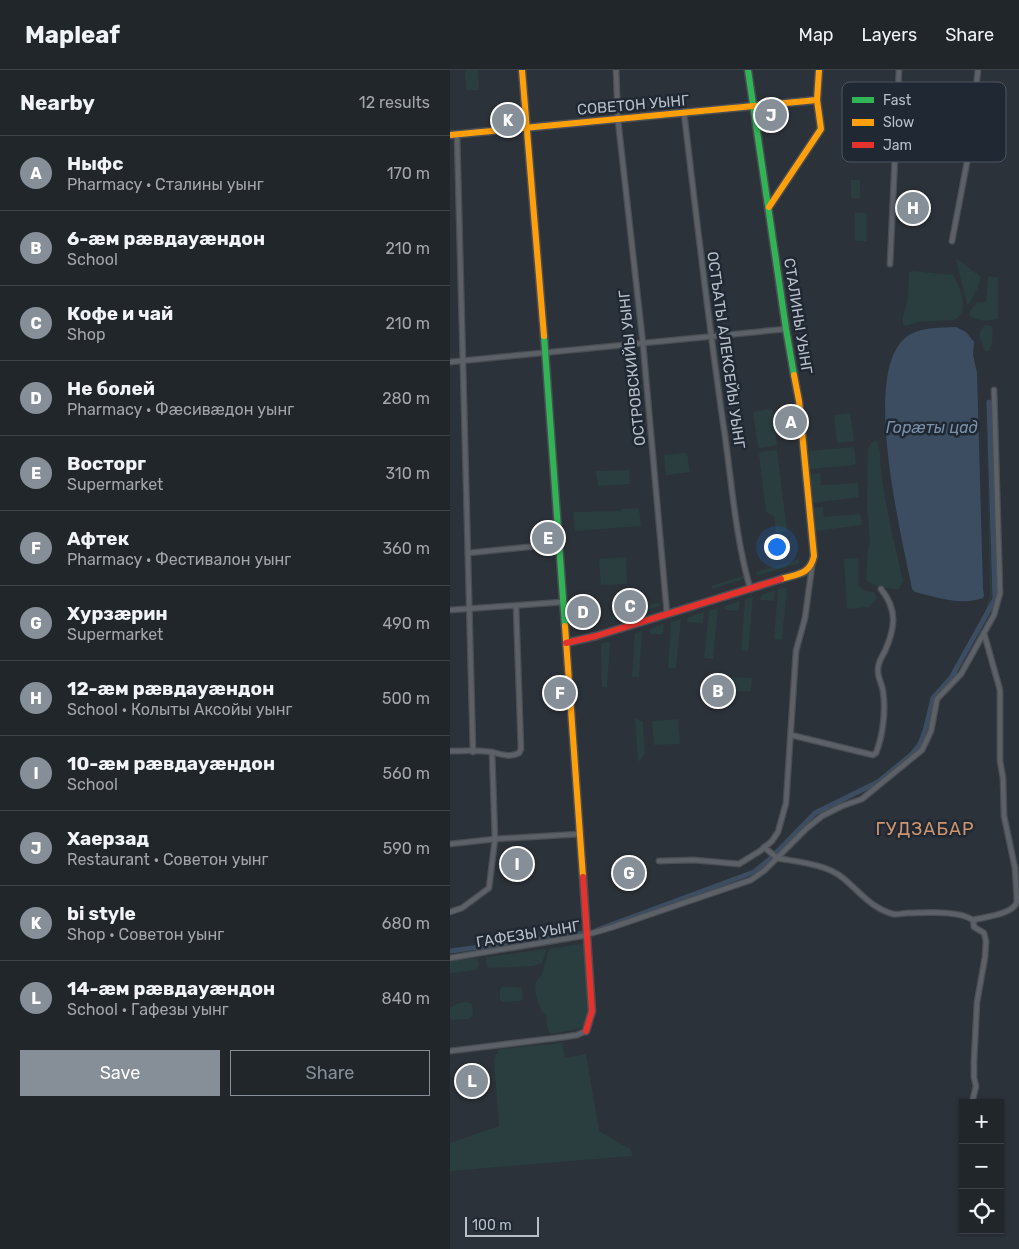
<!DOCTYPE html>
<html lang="en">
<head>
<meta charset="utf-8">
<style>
	:root { --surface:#21262b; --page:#292e33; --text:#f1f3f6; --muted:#a2a5a9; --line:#3e4347; --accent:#868e97 }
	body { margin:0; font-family:Rubik,sans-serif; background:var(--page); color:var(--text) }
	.controls { position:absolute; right:15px; bottom:15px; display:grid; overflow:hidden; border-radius:0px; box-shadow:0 1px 4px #0004 }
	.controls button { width:45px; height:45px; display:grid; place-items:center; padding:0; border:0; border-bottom:1px solid var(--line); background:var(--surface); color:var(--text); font:25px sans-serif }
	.scale { position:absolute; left:15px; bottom:12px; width:74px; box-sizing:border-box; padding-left:5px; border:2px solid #b7bfc9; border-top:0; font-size:14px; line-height:18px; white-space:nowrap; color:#b7bfc9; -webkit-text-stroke:4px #202833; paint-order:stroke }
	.you { position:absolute; left:326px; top:476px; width:18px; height:18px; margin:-12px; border:4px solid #fff; border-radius:50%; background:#1a73e8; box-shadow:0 0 0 8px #1a73e833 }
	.badge { display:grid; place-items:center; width:32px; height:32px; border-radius:50%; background:var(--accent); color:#fff; font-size:16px; font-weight:700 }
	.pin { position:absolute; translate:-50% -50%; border:2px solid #fff; box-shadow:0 1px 5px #0006 }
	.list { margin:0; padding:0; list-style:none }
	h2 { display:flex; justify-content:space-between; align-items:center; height:65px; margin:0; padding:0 20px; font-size:21px }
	h2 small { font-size:16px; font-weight:400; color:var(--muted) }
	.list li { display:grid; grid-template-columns:32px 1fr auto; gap:15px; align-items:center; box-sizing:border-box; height:75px; padding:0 20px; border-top:1px solid var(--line) }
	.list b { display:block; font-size:19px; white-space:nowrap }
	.list p { margin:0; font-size:16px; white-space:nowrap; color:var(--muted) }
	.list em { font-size:16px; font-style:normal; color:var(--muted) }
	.actions { display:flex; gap:10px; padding:15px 20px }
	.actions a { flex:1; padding:11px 0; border:1px solid var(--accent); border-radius:0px; text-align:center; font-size:18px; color:var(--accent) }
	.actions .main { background:var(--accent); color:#fff }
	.icon { flex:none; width:28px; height:28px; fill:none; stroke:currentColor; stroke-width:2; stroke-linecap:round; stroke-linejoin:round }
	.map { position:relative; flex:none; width:569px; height:1179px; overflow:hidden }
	header { display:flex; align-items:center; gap:30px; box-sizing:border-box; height:70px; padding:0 25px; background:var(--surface); border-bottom:1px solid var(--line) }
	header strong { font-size:24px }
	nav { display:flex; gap:28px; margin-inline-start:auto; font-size:18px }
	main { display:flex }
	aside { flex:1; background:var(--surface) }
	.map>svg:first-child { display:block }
</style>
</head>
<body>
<header>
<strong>Mapleaf</strong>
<nav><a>Map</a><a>Layers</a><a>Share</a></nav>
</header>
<main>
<aside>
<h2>Nearby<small>12 results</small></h2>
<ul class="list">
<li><span class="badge">A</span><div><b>Ныфс</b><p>Pharmacy · Сталины уынг</p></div><em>170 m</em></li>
<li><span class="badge">B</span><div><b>6-æм рӕвдауӕндон</b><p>School</p></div><em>210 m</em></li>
<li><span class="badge">C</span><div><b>Кофе и чай</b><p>Shop</p></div><em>210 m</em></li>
<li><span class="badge">D</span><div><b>Не болей</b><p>Pharmacy · Фæсивæдон уынг</p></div><em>280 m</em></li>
<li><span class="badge">E</span><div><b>Восторг</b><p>Supermarket</p></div><em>310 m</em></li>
<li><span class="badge">F</span><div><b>Афтек</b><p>Pharmacy · Фестивалон уынг</p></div><em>360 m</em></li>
<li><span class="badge">G</span><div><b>Хурзæрин</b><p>Supermarket</p></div><em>490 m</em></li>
<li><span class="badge">H</span><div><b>12-æм рӕвдауӕндон</b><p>School · Колыты Аксойы уынг</p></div><em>500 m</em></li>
<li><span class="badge">I</span><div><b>10-æм рӕвдауӕндон</b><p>School</p></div><em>560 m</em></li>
<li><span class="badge">J</span><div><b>Хаерзад</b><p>Restaurant · Советон уынг</p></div><em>590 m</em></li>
<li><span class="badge">K</span><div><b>bi style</b><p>Shop · Советон уынг</p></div><em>680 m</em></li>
<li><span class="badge">L</span><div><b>14-æм рӕвдауӕндон</b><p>School · Гафезы уынг</p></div><em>840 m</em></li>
</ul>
<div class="actions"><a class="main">Save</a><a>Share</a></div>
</aside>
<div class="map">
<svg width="569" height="1179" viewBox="0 0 569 1179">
	<rect width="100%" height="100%" fill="#2c3239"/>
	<g fill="#2a3d3f">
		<polygon points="15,0 28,0 29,20 16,20"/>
		<rect x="401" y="110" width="9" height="18"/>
		<rect x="405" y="143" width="11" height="28"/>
		<polygon points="507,189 531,207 527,219 519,234 517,234 506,190"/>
		<path d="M 463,201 L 503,205 C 510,217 521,242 504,250 L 467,252 L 457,256 L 453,255 L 453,246 L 458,229 L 459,203 Z"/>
		<path d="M 538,206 L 548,208 L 548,249 C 538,251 529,252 520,246 L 520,241 L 527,232 L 536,232 Z"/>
		<path d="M 535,255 L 542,256 C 543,265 543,273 539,281 L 535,281 L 529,265 L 531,260 Z"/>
		<polygon points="536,321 542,527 538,538 536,537 540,526"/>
		<polygon points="321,339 323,340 327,375 310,378 308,377 303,344 304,342"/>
		<polygon points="400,343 404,371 387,373 384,345"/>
		<path d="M 426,370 C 431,377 430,391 431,400 C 435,437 445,475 453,511 L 449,519 C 438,519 424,517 416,510 L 418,479 L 420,473 L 417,436 L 418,379 L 421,373 Z"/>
		<polygon points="404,377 406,393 404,395 360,399 359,381"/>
		<polygon points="327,380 337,461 328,463 326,462 324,446 316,442 309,384 310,382"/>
		<polygon points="237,383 240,402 216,405 214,385"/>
		<polygon points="179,400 180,414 148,416 146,401"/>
		<polygon points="370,403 371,415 408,413 409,427 363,433 360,404"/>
		<polygon points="373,437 374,447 410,444 412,455 365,461 363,438"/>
		<polygon points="189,438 191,456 125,461 123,442 171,441 171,439"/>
		<polygon points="176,487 177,514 151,515 149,489"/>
		<polygon points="407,488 408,490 408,515 415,521 424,522 427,528 419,537 399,539 397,537 394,489"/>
		<polygon points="349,489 350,493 307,506 306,502"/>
		<polygon points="293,506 294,509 262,519 261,516"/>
		<polygon points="337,517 332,570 324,569 328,519"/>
		<polygon points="325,520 324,531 310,530 311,525"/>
		<polygon points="303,527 298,581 291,580 295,529"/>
		<polygon points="290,531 288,541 275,540 275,536"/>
		<polygon points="209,532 210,536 162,551 161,547"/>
		<polygon points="268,538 263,589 254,588 259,541"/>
		<polygon points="254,542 253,553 237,552 238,547"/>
		<polygon points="231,549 226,598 218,598 221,552"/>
		<polygon points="214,554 213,564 200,564 200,559"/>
		<polygon points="192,561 189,607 182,607 185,563"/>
		<polygon points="160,571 157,618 152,617 151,574"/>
		<polygon points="280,607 302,608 301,621 279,622"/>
		<polygon points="185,648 193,652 195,684 188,692"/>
		<polygon points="228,649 230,674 204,675 202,651"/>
		<polygon points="137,873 144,942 135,957 124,960 101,964 97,957 96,946 91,940 86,926 85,913 92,904 99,879"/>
		<polygon points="97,879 92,893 83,896 39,898 36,893 36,887"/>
		<polygon points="28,888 29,895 26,900 0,903 0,891"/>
		<polygon points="52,917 68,917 72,919 72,929 70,931 54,932 50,930 50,920"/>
		<polygon points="17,932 22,934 23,946 18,949 2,950 0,948 0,938 8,933"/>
		<polygon points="112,973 115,988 136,984 149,1061 180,1079 183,1086 0,1101 0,1073 49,1056 44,989 49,979"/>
	</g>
	<path fill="#3c4d62" d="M 506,257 L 516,262 L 524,272 L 523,285 L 527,303 L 533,519 L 534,525 L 533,528 C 510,536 487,527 465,522 L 462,519 C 453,470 407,292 461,264 C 474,257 491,258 506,257 Z"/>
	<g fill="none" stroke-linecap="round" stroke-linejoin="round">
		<g stroke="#3c4d62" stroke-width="5">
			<polyline points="147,860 304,802 320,789 365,743 428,712 461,685 470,674 475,661 483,628 501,608 545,529 539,332"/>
			<polyline points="0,881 135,863"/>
		</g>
		<defs>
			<g id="street">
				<polyline points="166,0 168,50 193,274 217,544"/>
				<path d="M 234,43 C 247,151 259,258 275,366 C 282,417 286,469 300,518"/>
				<polyline points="7,64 23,682"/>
				<polyline points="502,171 518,87 528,0"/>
				<polyline points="440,194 449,0"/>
				<polyline points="0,292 336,259"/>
				<polyline points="18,483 109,474"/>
				<polyline points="0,540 113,532"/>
				<path d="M 341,665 L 423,685 L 426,683 C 433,665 436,641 433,621 C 432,614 427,606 428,599 C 428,593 432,586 435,581 C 445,558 448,540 431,519"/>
				<path d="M 0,681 C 13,681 28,680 41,682 C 52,684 59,688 69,683 L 71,679 L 66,536"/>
				<polyline points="0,774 45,769 130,764"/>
				<polyline points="327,788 356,759 372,746 392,736 412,729 472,680 481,661 487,629 511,604 544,545 550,523 544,320"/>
				<path d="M 327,788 C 348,792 376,794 393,808 C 410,822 421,838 443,844 C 448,845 453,843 458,843 C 476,843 508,840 523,850 L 524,857 L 534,863 L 536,871 L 535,887 L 527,932 L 524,991 L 524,1008 L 526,1016 L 522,1033"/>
				<polyline points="209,791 244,790 289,794 310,781 322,771 328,762 336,733 346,581 355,548 362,496"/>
				<polyline points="0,842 12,838 39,818 45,769 42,682"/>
				<path d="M 523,850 C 535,847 565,844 567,831 L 565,798 L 554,746 L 553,708 L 550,691 L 550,620 L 534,563"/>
				<polyline points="0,888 132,866 163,857 301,810 315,800 327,788 314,777"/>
				<polyline points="0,981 114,967 127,965 136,961"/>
			</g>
			<g id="fast">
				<polyline points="298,0 336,259 344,305"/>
				<polyline points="94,266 115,556"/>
			</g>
			<g id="slow">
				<polyline points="72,0 94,266"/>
				<polyline points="0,65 367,30"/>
				<polyline points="319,137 371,59 367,30 369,0"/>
				<path d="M 331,509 C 347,504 360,505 364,486 L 349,331 L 344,305"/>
				<polyline points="115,556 133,807"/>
			</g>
			<g id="jam">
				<polyline points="116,573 146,566 331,509"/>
				<polyline points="133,807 142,941 136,961"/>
			</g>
		</defs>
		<use href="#street" stroke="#4a4e54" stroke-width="7"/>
		<use href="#fast" stroke="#4a4e54" stroke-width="9"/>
		<use href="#slow" stroke="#4a4e54" stroke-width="9"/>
		<use href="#jam" stroke="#4a4e54" stroke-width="9"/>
		<use href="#street" stroke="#5c6067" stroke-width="4.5"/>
		<use href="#fast" stroke="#30b455" stroke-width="6"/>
		<use href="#slow" stroke="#ff9f0a" stroke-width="6"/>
		<use href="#jam" stroke="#e5322d" stroke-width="6"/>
	</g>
	<g text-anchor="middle" stroke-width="5" stroke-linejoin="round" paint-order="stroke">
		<g font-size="15" fill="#b7bfc9" stroke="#202833">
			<text transform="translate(183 35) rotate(-5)" y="5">СОВЕТОН УЫНГ</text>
			<text transform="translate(348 246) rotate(81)" y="5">СТАЛИНЫ УЫНГ</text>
			<text transform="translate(276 280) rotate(82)" y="5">ОСТЪАТЫ АЛЕКСЕЙЫ УЫНГ</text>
			<text transform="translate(182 298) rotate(-96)" y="5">ОСТРОВСКИЙЫ УЫНГ</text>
			<text transform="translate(78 864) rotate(-9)" y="5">ГАФЕЗЫ УЫНГ</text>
		</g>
		<g font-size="16" font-style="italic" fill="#7a90aa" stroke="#202833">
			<text x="482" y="363">Горӕты цад</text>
		</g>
		<g font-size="18" letter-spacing="1" fill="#ce946d" stroke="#202833">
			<text x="475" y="765">ГУДЗАБАР</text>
		</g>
	</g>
	<rect x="392" y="12" width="164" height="80" rx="8" fill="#202833" stroke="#4d5560" stroke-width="1"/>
	<rect x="402" y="27" width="22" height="6" fill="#30b455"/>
	<rect x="402" y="49" width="22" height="7" fill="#ff9f0a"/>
	<rect x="402" y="72" width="22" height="6" fill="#e5322d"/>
	<g font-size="14" fill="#b7bfc9">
		<text x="433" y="35">Fast</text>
		<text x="433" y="57">Slow</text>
		<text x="433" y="80">Jam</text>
	</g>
</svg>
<div class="controls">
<button>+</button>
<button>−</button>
<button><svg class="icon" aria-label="locate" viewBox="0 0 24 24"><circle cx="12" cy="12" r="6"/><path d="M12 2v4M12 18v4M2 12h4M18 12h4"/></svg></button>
</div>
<div class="scale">100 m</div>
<div class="you"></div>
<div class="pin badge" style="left:341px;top:352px">A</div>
<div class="pin badge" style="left:268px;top:621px">B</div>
<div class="pin badge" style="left:180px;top:536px">C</div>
<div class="pin badge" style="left:133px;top:542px">D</div>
<div class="pin badge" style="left:98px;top:468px">E</div>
<div class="pin badge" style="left:110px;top:623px">F</div>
<div class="pin badge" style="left:179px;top:803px">G</div>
<div class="pin badge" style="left:463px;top:138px">H</div>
<div class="pin badge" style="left:67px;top:794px">I</div>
<div class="pin badge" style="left:321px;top:45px">J</div>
<div class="pin badge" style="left:58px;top:50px">K</div>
<div class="pin badge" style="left:22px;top:1011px">L</div>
</div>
</main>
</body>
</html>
